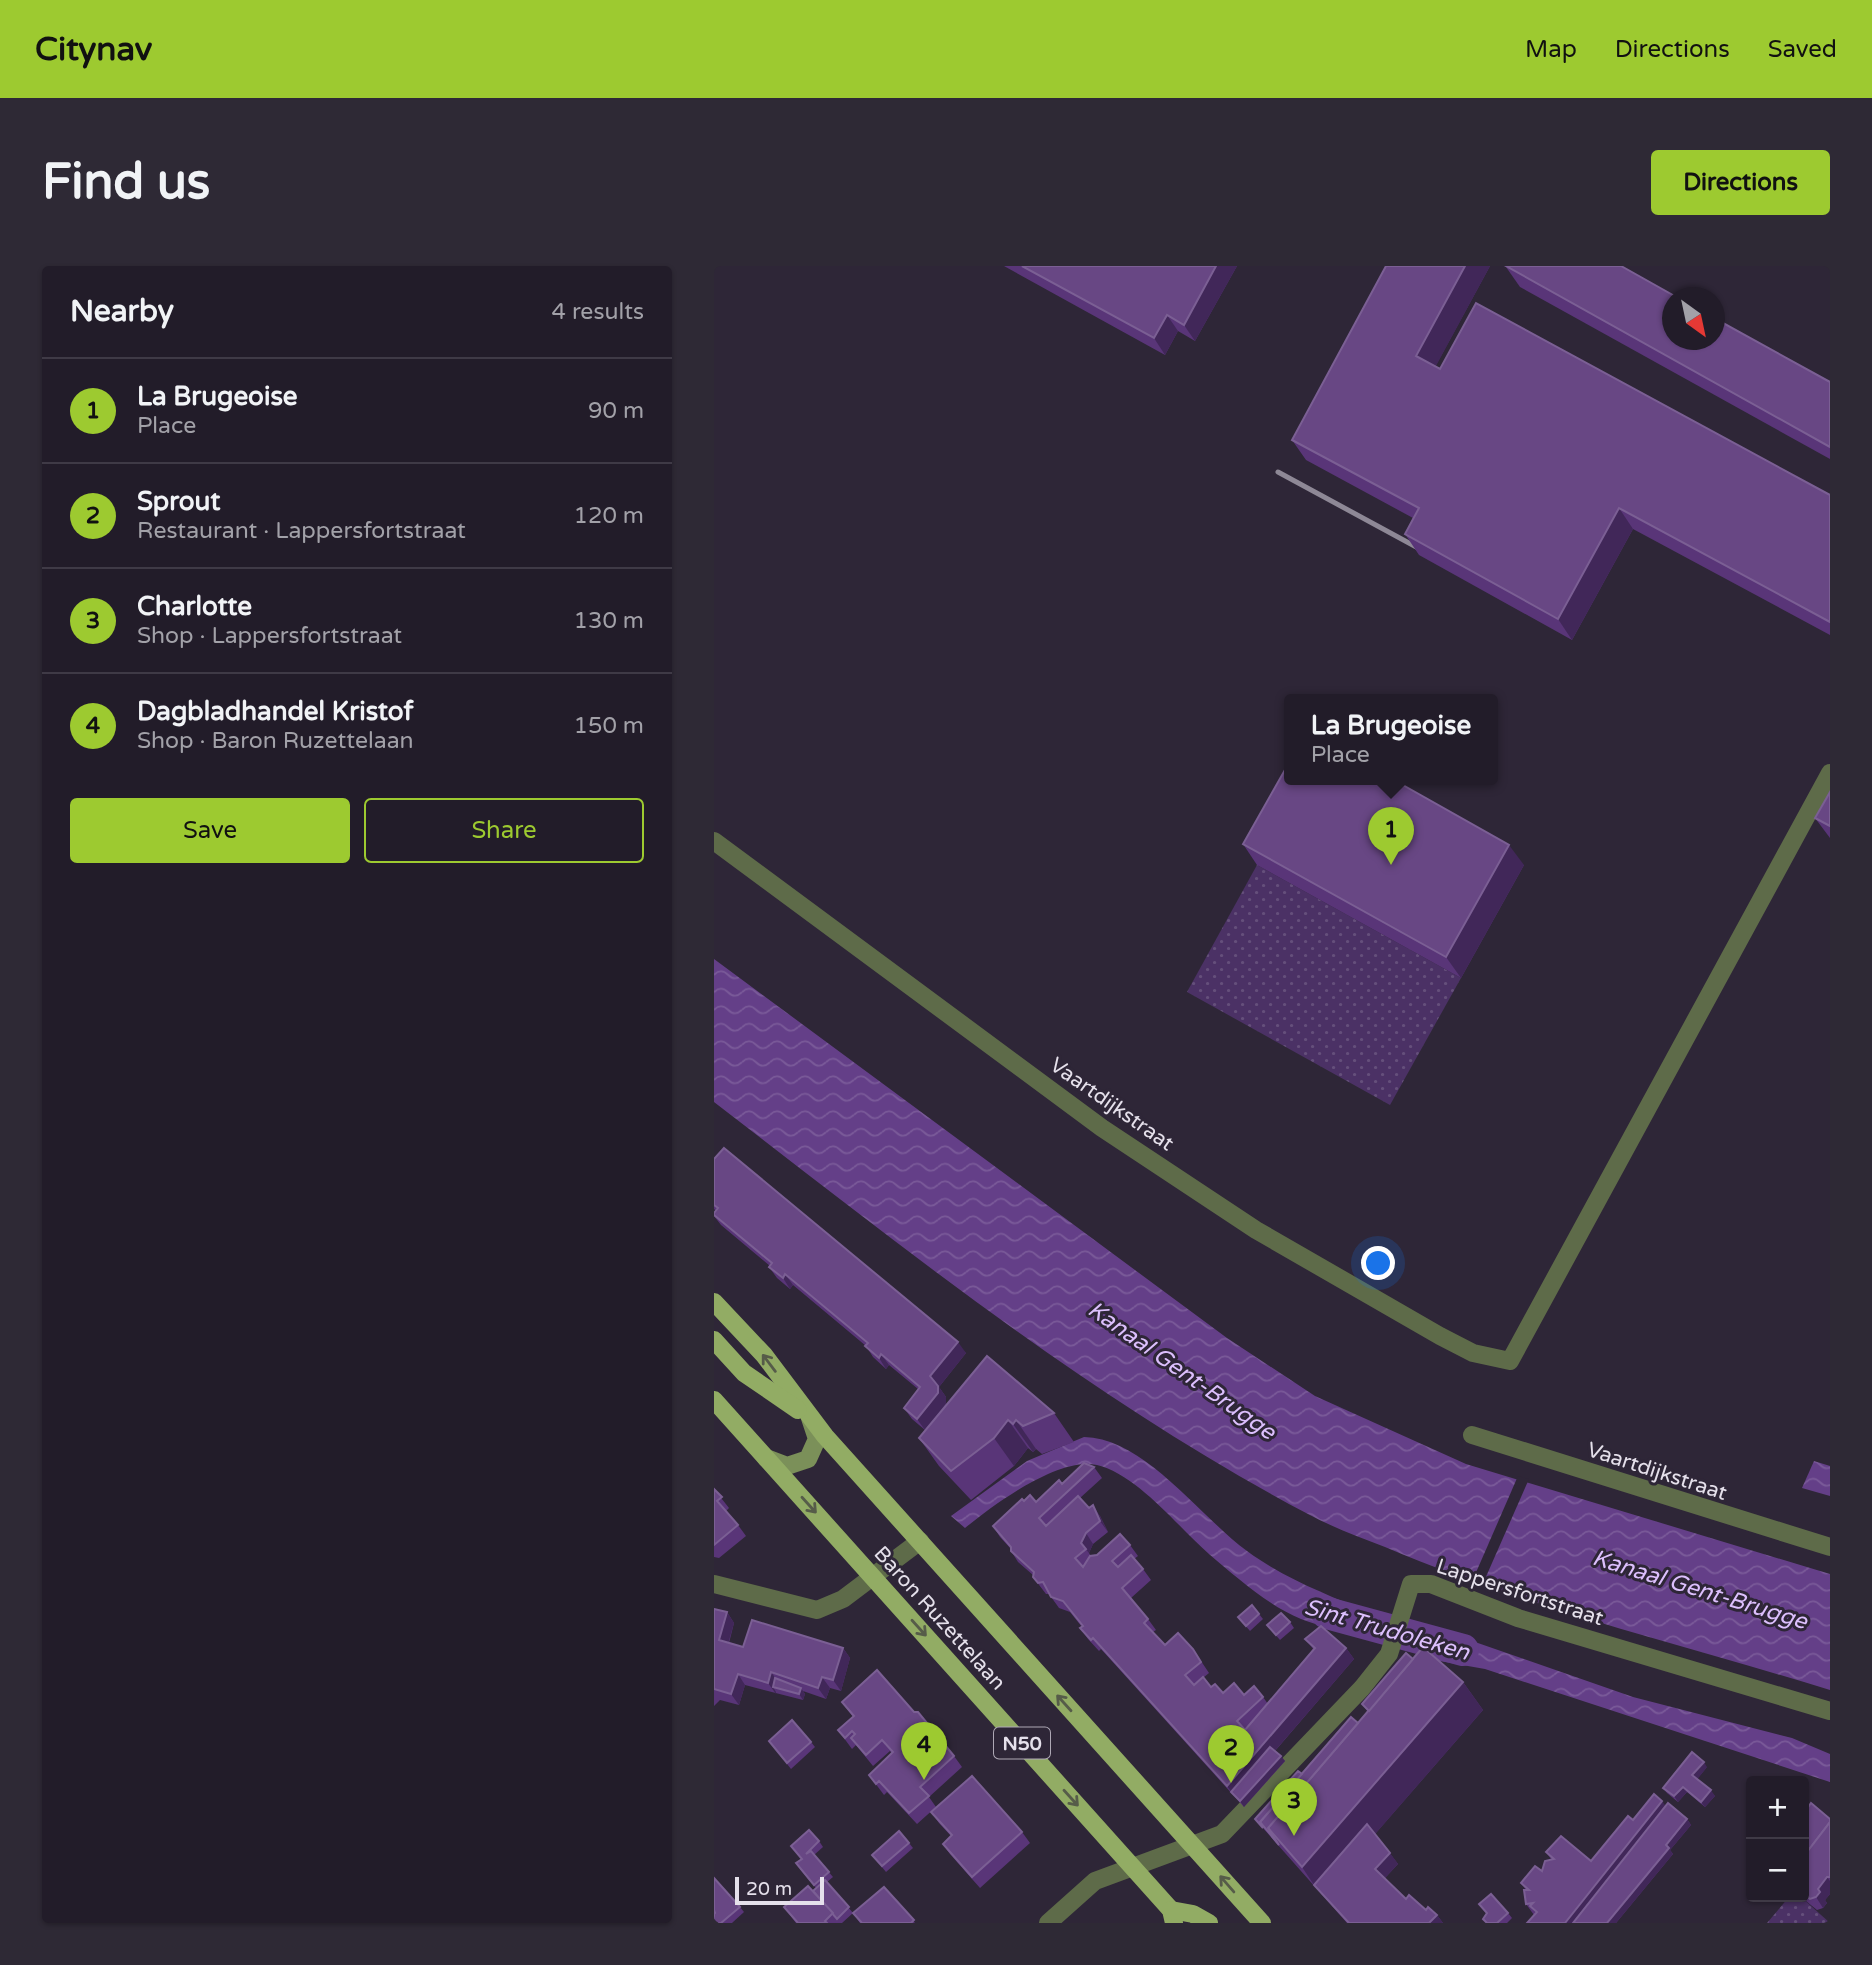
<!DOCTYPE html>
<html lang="en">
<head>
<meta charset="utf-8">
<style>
	:root { --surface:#221c29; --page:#2e2935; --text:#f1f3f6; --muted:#a2a1a8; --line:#3f3a46; --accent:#9dca30 }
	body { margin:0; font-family:"Varela Round",sans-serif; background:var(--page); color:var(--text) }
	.controls { position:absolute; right:21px; bottom:21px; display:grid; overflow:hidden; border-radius:7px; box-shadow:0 2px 5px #0004 }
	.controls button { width:63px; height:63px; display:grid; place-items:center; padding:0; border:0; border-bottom:2px solid var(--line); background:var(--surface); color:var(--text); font:35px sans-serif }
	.compass { position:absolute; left:948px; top:21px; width:63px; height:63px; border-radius:50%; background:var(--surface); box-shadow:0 2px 5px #0004; rotate:147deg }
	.scale { position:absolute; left:21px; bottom:18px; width:89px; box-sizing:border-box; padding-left:7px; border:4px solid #e5e0eb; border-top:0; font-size:19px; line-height:24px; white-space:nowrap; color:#e5e0eb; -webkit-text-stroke:5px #2e2637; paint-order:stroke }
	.you { position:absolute; left:665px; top:998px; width:24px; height:24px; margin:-18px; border:5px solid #fff; border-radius:50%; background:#1a73e8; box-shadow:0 0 0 10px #1a73e833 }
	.badge { display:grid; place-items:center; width:46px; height:46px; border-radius:50%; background:var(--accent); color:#111; font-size:23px; font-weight:700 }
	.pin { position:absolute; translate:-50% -58px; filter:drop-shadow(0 2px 4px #0008) }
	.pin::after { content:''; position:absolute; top:37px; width:24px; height:21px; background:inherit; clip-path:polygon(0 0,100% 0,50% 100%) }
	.popup { position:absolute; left:570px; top:428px; width:214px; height:91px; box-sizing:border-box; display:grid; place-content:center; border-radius:7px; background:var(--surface); filter:drop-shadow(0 2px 5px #0005); font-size:23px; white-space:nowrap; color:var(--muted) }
	.popup b { font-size:26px; color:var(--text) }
	.popup::after { content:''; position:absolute; left:50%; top:100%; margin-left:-14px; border:14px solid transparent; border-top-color:var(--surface) }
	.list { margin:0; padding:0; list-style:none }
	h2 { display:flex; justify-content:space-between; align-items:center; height:91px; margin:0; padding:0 28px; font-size:30px }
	h2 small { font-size:23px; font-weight:400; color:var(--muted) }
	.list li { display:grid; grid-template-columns:46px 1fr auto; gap:21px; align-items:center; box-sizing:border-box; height:105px; padding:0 28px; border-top:2px solid var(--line) }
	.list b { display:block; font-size:26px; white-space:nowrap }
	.list p { margin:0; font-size:23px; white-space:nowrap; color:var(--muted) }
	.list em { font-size:23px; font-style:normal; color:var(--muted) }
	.actions { display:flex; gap:14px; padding:21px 28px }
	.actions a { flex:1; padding:16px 0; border:2px solid var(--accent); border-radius:7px; text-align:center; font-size:24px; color:var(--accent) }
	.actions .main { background:var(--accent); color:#111 }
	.map { position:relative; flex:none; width:1116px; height:1657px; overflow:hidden; border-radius:7px }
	header { display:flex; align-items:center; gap:42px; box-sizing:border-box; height:98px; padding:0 35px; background:var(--accent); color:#111 }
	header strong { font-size:33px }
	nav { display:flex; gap:38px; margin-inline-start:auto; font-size:24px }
	.intro { display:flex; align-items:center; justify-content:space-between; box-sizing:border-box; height:168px; padding:0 42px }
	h1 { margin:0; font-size:49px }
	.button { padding:18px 32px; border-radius:7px; background:var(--accent); color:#111; font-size:24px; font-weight:700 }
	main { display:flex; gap:42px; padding:0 42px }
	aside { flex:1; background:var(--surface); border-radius:7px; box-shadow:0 2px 5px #0004 }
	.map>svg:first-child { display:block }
</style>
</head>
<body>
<header>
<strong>Citynav</strong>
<nav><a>Map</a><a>Directions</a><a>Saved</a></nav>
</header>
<div class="intro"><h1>Find us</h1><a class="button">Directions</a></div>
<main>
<aside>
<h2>Nearby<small>4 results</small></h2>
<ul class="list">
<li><span class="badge">1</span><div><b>La Brugeoise</b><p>Place</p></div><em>90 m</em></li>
<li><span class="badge">2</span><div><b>Sprout</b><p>Restaurant · Lappersfortstraat</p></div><em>120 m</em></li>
<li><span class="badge">3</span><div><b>Charlotte</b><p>Shop · Lappersfortstraat</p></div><em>130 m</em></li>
<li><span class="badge">4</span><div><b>Dagbladhandel Kristof</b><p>Shop · Baron Ruzettelaan</p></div><em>150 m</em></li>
</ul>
<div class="actions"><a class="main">Save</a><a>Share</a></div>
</aside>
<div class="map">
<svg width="1116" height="1657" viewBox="0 0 1116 1657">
	<defs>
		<pattern id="green-dots" width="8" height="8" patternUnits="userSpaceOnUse" patternTransform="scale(1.75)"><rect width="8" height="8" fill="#4b3165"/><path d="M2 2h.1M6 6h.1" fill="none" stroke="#654f7b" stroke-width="1.8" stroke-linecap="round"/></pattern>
		<pattern id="water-waves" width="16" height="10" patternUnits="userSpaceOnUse" patternTransform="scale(1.75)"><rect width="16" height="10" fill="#643f88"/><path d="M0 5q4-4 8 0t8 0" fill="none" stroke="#7a5a99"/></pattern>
	</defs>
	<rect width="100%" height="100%" fill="#2e2637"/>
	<g fill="url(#green-dots)">
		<polygon points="543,599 747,712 676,839 473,726"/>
		<polygon points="1075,1631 1087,1631 1116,1657 1053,1657"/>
	</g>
	<g fill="url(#water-waves)">
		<path d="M 0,693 L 513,1072 L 601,1130 L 752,1198 L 1116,1308 L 1116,1424 C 967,1378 814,1342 671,1281 C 645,1271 618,1261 594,1248 C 380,1135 191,983 0,836 Z"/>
		<path d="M 370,1171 C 431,1172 487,1252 533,1285 C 571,1313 614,1329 657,1347 L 649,1372 C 629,1365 607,1361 587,1353 C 555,1340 522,1311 495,1288 C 464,1261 424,1209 383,1199 C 345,1190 279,1239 251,1262 L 237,1250 L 313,1195 Z"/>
		<polygon points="1100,1195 1116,1200 1116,1230 1088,1222"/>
		<polygon points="715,1360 919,1431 1078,1472 1116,1488 1116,1516 771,1403 703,1391"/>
	</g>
	<polygon fill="#2e2637" points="804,1210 815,1213 767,1322 757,1318"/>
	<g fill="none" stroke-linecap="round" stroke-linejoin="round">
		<polyline stroke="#643f88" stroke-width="32" points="613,1347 749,1384"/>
		<g stroke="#5e6b49" stroke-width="18">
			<polyline points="0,575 388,862 542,964 726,1070 759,1087 796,1095 1116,507"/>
			<polyline points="758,1169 1116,1281"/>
			<polyline points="0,1318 103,1344 129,1333 206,1275"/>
			<polyline points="334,1657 381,1615 508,1568 648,1422 675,1388 697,1318 717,1318 804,1352 1116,1445"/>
		</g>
		<polyline stroke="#7b9059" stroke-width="18" points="52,1192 73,1200 94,1193 103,1173 96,1152"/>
		<g stroke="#92ac64" stroke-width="18">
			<polyline points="0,1036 50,1089 111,1170 548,1657"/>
			<polyline points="0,1074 30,1107 84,1144"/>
			<polyline points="0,1134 457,1644 460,1657"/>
			<polyline points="457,1644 479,1648 495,1657"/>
		</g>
		<polyline stroke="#8e8896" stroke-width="5" points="564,206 706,283"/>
	</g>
	<g fill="#593578">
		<polygon points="290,0 523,0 481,75 464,65 451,89"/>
		<polygon points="672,0 776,0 721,101 726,103 1116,229 1116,369 919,263 858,374 705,289 691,268 699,252 592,194 578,174"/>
		<polygon points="792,1 1116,116 1116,193 806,21"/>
		<polygon points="1116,526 1116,572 1101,552"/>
		<polygon points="529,578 810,599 747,712 543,599"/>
		<polygon points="0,893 252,1087 225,1121 232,1131 232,1138 211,1164 198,1153 190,1142 204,1123 175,1099 172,1103 159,1091 152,1080 79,1019 76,1023 63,1012 55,1001 56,1000 7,959 0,950 0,947 2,945 0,943"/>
		<polygon points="340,1147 360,1176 328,1188 322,1183 319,1186 314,1182 300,1200 257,1234 225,1200 205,1172"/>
		<polygon points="380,1201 388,1212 366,1232 375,1242 386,1250 394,1266 379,1278 375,1287 377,1290 416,1279 424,1290 420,1293 429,1303 437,1314 417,1332 434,1353 442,1364 439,1366 451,1379 479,1383 495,1407 489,1412 497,1421 509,1427 549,1431 554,1438 600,1384 591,1373 632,1382 640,1393 561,1485 571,1495 530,1541 387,1383 385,1385 374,1373 366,1362 368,1361 356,1346 345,1342 335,1328 332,1328 319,1311 319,1309 304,1296 297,1285 297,1283 286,1271 279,1260 310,1235 322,1236 348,1218"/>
		<polygon points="0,1223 15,1242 12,1245 24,1259 32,1270 5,1292 0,1291"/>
		<polygon points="0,1343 13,1346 20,1357 15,1377 29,1381 129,1382 136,1392 127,1425 116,1422 112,1433 89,1425 91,1428 89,1434 31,1419 25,1439 6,1434 0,1440"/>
		<polygon points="545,1348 549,1353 536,1365 524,1351"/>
		<polygon points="576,1356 580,1362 566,1374 553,1359"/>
		<polygon points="699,1393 749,1416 769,1444 661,1568 684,1598 671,1612 692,1633 723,1649 729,1657 633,1657 541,1553 644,1457 654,1446 648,1438"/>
		<polygon points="128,1436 240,1490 248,1501 215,1531 222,1541 203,1558 173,1526 170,1529 155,1509 178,1488 176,1485 159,1500 142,1479 138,1483 124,1464 139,1451"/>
		<polygon points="97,1476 101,1481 77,1503 59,1480"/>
		<polygon points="993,1501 983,1513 1001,1530 991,1541 973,1526 964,1536 953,1527 949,1522"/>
		<polygon points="952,1540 973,1553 977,1559 956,1584 959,1588 902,1657 813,1657 820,1649 812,1638 812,1624 807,1617 828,1605 837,1593 832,1586 877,1595 919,1554"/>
		<polygon points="217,1546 308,1566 316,1577 266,1622 236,1588 229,1578 237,1570 225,1557"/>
		<polygon points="1090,1547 1116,1553 1116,1628 1111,1634 1113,1637 1109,1642 1103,1644 1087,1631 1090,1631"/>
		<polygon points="105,1575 109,1581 100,1589 119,1611 113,1616 139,1647 170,1621 201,1657 146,1657 139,1647 128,1657 82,1657 70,1641 102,1622 86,1603 87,1593 77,1580"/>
		<polygon points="195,1577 199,1582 172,1606 158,1589"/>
		<polygon points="765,1638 794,1647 798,1652 793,1657 772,1657 769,1653 773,1648"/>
		<polygon points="26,1641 30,1646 18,1657 0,1657 1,1647"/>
	</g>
	<g fill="#412759">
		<polygon points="502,0 523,0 481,75 470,59"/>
		<polygon points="751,0 776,0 716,111 702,90"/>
		<polygon points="453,49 464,65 451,89 440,72"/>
		<polygon points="905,242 919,263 858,374 844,353"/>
		<polygon points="795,579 810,599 747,712 732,691"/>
		<polygon points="71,1008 79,1019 76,1023 69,1012"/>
		<polygon points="244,1076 252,1087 225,1121 232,1131 232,1138 211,1164 203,1153 216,1110"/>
		<polygon points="167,1088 175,1099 172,1103 165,1092"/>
		<polygon points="294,1154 314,1182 300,1200 280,1172"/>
		<polygon points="302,1154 322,1183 319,1186 299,1158"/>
		<polygon points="379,1239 386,1250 394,1266 386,1255"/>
		<polygon points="372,1267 379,1278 375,1287 367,1277"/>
		<polygon points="13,1346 20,1357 12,1385 5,1374"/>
		<polygon points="129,1382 136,1392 127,1425 119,1414"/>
		<polygon points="632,1382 640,1393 521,1531 513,1520"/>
		<polygon points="57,1406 65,1417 59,1421 62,1426 62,1428 54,1417"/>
		<polygon points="24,1408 31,1419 25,1439 17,1428"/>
		<polygon points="108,1411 116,1422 112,1433 104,1422"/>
		<polygon points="749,1416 769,1444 609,1628 600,1619 588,1601"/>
		<polygon points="87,1422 91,1428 89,1434 85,1428"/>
		<polygon points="567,1490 571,1495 530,1541 526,1535"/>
		<polygon points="990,1496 993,1501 982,1515 978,1509"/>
		<polygon points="969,1521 973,1526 964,1536 960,1530"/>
		<polygon points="997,1524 1001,1530 991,1541 987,1536"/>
		<polygon points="948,1535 956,1546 867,1657 851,1657"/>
		<polygon points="973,1553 977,1559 956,1584 959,1588 902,1657 893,1657 952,1579"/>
		<polygon points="676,1587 684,1598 669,1614 661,1603"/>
		<polygon points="1113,1611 1116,1615 1116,1628 1111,1634 1113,1637 1109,1642 1102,1631 1104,1623"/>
		<polygon points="723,1649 729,1657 715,1657"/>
	</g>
	<g fill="#684784" stroke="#7b5f94" stroke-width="2">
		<polygon points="308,0 502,0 470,59 453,49 440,72"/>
		<polygon points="672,0 751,0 702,90 726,103 762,37 1116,229 1116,356 905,242 844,353 691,268 705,242 578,174"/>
		<polygon points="792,0 907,0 964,32 958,32 958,74 1000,74 1000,52 1116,116 1116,181"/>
		<polygon points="576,495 576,513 678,513 795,579 732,691 529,578"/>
		<polygon points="1116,526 1116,560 1101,552"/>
		<polygon points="10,882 244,1076 216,1110 224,1120 224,1127 203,1153 190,1142 206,1121 167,1088 165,1092 151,1080 154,1077 71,1008 69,1012 55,1001 58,997 0,949 0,947 4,942 0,939 0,893"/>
		<polygon points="273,1090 340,1147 309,1160 302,1154 299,1158 294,1154 280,1172 237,1205 205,1172"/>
		<polygon points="370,1197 380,1201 325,1252 332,1260 364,1230 375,1242 379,1239 386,1255 372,1267 367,1277 372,1283 361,1292 369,1301 376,1290 383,1289 406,1268 416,1279 398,1295 404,1301 417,1289 429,1303 408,1322 434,1353 430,1357 451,1379 464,1367 479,1383 487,1396 471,1409 480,1419 489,1411 497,1421 501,1418 509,1427 520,1417 530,1429 540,1420 549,1431 523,1455 531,1464 601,1382 591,1373 607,1360 632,1382 513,1520 379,1372 377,1374 366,1362 369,1360 349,1335 337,1331 329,1316 324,1317 319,1311 320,1306 297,1285 297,1281 279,1260 308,1233 310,1235 316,1229 322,1236 345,1214 348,1218"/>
		<polygon points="0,1223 8,1231 3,1235 24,1259 0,1279"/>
		<polygon points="538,1339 545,1348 532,1360 524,1351"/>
		<polygon points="0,1343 13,1346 5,1374 29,1381 38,1354 129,1382 119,1414 108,1411 104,1422 57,1406 54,1417 24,1408 17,1428 0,1423"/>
		<polygon points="567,1347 576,1356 562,1369 553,1359"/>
		<polygon points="709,1381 749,1416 588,1601 554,1562"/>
		<polygon points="692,1387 699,1393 655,1445 648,1438"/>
		<polygon points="163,1404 200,1446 204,1446 240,1490 206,1521 215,1530 195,1547 165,1515 162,1518 155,1509 179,1486 168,1474 152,1489 137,1472 141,1468 138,1465 131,1472 124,1464 140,1450 128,1436"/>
		<polygon points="61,1412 87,1422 85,1428 59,1421"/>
		<polygon points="637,1451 644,1457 554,1562 565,1579 546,1556"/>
		<polygon points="78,1454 97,1476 73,1497 55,1475"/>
		<polygon points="556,1481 567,1490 526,1535 517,1526"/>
		<polygon points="978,1486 990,1496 978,1509 997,1524 987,1536 969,1521 960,1530 949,1522"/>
		<polygon points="584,1505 588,1508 546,1556 549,1562 541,1553"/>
		<polygon points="258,1510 308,1566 258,1611 229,1578 238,1569 217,1546"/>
		<polygon points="940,1528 948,1535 851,1657 813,1657 823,1646 816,1640 819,1637 812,1638 810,1624 815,1624 807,1617 821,1600 828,1605 831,1595 840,1593 832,1586 847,1570 877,1595 914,1550 919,1554"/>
		<polygon points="954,1537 973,1553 952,1579 955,1582 893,1657 859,1657"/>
		<polygon points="1097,1537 1116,1553 1116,1556 1090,1590 1090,1547"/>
		<polygon points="1116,1556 1116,1611 1113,1611 1104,1623 1106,1626 1102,1631 1096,1633 1090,1628 1090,1590"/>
		<polygon points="653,1558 676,1587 661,1603 692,1633 695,1629 712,1644 714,1641 723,1649 715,1657 635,1657 600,1619"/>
		<polygon points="95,1564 105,1575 92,1588 97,1585 115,1606 100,1619 82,1597 88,1593 77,1580"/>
		<polygon points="185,1565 195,1577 168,1600 158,1589"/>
		<polygon points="0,1612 26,1641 7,1657 0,1657 0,1648 1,1647 0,1644"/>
		<polygon points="111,1614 135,1641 123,1653 99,1625"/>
		<polygon points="94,1620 119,1647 111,1655 113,1657 84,1657 70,1641"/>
		<polygon points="170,1621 200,1654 197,1657 148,1657 139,1647"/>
		<polygon points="777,1628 794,1647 783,1657 773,1657 769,1653 773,1647 765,1638"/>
	</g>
	<defs><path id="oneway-shaft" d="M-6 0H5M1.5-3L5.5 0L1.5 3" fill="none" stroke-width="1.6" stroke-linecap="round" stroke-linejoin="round" transform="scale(1.75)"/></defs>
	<g stroke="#565c49">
		<use href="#oneway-shaft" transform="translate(55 1097) rotate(-127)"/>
		<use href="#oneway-shaft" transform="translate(95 1239) rotate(48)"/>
		<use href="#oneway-shaft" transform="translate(205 1362) rotate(48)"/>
		<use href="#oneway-shaft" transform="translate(350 1437) rotate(-132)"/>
		<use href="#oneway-shaft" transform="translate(357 1532) rotate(48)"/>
		<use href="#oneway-shaft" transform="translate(513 1618) rotate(-131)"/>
	</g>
	<g text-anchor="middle" stroke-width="6" stroke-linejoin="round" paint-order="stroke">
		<rect fill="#2e2637" stroke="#aea8b5" stroke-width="2" x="280" y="1461.5" width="56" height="31" rx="5"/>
		<g font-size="19" font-weight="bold" fill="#e5e0eb">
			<text x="308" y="1484">N50</text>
		</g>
		<g font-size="21" fill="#e5e0eb" stroke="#2e2637">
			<text transform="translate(398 838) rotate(35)" y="7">Vaartdijkstraat</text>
			<text transform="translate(943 1205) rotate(18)" y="7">Vaartdijkstraat</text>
			<text transform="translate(806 1326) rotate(18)" y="7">Lappersfortstraat</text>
			<text transform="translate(226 1352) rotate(48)" y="7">Baron Ruzettelaan</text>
		</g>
		<g font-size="23" font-style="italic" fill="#dcbffd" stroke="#2e2637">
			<text transform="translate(468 1104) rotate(35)" y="8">Kanaal Gent-Brugge</text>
			<text transform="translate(986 1323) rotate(17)" y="8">Kanaal Gent-Brugge</text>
			<text transform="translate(673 1363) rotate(16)" y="8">Sint Trudoleken</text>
		</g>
	</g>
</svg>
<div class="controls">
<button>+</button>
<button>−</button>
</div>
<svg class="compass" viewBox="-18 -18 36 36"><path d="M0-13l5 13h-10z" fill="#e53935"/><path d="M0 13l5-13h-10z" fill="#a2a1a8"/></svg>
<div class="scale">20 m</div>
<div class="you"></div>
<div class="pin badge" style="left:677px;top:599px">1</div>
<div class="popup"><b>La Brugeoise</b>Place</div>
<div class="pin badge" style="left:517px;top:1517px">2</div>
<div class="pin badge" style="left:580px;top:1570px">3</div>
<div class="pin badge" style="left:210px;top:1514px">4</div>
</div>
</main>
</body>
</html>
